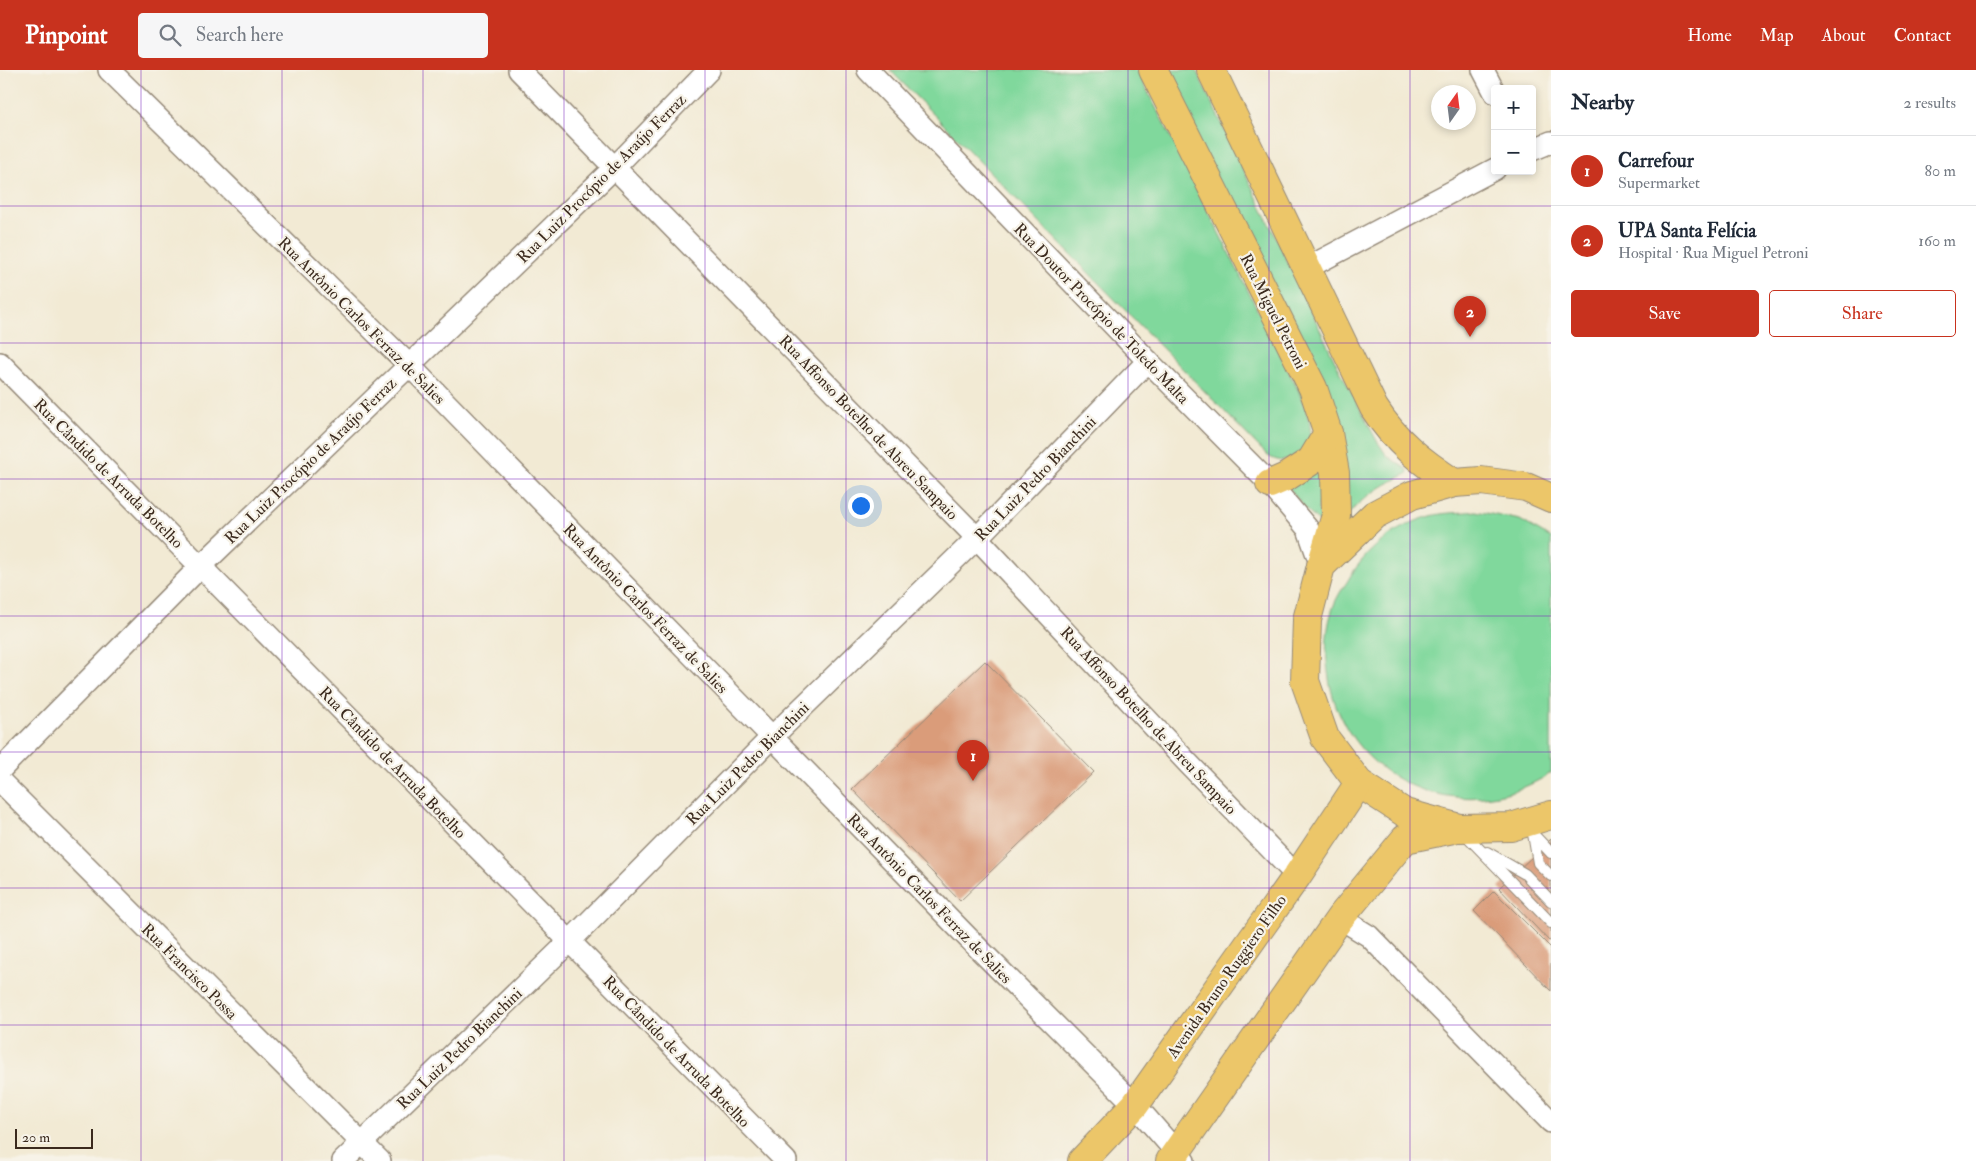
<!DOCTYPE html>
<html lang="en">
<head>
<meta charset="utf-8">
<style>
	:root { --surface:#fff; --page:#f6f6f7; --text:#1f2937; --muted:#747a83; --line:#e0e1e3; --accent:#c8321e }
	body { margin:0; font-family:"IM FELL Double Pica",serif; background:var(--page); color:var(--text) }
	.controls { position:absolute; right:15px; top:15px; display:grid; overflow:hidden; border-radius:5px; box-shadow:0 2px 8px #0003 }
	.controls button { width:45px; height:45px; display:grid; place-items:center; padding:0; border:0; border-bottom:1px solid var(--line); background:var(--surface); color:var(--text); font:25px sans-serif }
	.compass { position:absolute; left:1431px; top:15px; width:45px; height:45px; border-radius:50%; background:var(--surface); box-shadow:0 2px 8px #0003; rotate:14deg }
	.scale { position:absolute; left:15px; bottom:12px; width:78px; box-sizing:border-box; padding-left:5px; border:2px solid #3b2a1e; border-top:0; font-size:14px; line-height:18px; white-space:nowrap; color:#3b2a1e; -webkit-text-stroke:4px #f7f3e8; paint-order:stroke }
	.you { position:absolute; left:860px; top:435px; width:18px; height:18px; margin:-12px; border:4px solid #fff; border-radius:50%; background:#1a73e8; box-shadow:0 0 0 8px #1a73e833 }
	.badge { display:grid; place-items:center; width:32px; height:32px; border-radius:50%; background:var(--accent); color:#fff; font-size:16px; font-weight:700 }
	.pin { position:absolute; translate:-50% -41px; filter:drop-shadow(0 1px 2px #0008) }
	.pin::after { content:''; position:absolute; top:26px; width:18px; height:15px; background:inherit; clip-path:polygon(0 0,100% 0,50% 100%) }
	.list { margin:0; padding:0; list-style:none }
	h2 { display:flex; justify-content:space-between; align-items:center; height:65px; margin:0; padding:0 20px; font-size:21px }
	h2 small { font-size:16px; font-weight:400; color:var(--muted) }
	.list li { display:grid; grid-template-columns:32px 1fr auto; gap:15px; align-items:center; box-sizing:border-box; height:70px; padding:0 20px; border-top:1px solid var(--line) }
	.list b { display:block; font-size:19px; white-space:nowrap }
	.list p { margin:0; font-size:16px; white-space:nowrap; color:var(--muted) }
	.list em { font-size:16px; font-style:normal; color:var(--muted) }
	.actions { display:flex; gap:10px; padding:15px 20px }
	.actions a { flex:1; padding:11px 0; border:1px solid var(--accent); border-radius:5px; text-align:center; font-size:18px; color:var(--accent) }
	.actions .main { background:var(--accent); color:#fff }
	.icon { flex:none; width:28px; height:28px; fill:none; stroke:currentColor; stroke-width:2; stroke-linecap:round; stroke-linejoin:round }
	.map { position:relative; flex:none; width:1551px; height:1091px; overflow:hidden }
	header { display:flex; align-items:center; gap:30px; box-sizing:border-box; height:70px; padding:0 25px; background:var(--accent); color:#fff }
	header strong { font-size:24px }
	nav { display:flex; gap:28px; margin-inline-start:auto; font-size:18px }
	.search { width:350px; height:45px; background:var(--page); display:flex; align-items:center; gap:12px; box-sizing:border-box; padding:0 18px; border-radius:5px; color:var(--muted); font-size:19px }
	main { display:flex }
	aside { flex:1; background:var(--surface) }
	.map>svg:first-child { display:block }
</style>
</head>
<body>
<header>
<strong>Pinpoint</strong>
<div class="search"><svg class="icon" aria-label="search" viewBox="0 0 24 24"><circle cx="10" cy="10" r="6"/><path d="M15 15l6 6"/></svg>Search here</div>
<nav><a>Home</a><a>Map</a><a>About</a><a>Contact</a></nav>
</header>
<main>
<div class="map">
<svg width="1551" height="1091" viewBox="0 0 1551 1091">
	<rect width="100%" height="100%" fill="#f7f3e8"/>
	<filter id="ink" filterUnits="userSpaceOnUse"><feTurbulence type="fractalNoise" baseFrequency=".02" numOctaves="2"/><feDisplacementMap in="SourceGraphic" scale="10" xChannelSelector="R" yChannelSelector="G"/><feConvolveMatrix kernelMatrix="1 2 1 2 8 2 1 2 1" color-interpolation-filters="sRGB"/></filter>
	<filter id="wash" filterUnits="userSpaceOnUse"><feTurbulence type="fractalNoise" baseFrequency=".0096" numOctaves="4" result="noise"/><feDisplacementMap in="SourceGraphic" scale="20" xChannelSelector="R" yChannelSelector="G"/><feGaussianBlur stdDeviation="1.12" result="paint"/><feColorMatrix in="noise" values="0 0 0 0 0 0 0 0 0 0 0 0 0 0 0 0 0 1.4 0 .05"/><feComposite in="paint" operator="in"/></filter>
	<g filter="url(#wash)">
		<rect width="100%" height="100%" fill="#f2ead4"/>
		<g fill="#80d89c" stroke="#5e815d">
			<path d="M 890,0 L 1137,0 L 1299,322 C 1308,349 1322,368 1293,387 C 1284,393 1277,391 1268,386 Z"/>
			<path d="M 1167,0 L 1196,0 L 1337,295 L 1377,371 L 1387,386 L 1408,400 L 1407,404 C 1385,414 1363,426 1347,446 L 1344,428 Z"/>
			<polygon points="1319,398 1321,425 1318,439 1322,452 1319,452 1304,438 1288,416"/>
			<path d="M 1476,441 L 1520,450 L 1551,468 L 1551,703 C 1461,762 1341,710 1328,602 C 1325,580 1326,556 1334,535 C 1337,527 1342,519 1347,512 C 1364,481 1396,455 1431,446 C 1445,442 1462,443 1476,441 Z"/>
		</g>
		<g id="blocks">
			<g fill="#da9c7a">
				<polygon points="985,591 1094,702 960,831 852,719"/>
				<polygon points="1551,769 1551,870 1549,871 1499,818"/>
				<polygon points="1494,821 1550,877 1551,876 1551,921 1474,841"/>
			</g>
		</g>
	</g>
	<g filter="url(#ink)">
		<use href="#blocks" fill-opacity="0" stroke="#968a79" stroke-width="1"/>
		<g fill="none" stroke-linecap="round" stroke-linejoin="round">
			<defs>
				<g id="lane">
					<polyline points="1463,762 1551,853"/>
					<polyline points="1533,764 1538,793 1551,806"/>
					<polyline points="1533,764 1551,783"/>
					<polyline points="1487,782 1525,804 1551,831"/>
				</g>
				<g id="street">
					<polyline points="109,0 409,295 980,880 1135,1035 1184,1091"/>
					<polyline points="519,0 977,468 1186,691 1297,806"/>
					<polyline points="868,0 1148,291 1270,414 1308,459 1321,496"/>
					<polyline points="1483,0 1495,23"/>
					<polyline points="1532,80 1551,72"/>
					<polyline points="1307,198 1495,99"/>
					<polyline points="0,293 786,1091"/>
					<polyline points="0,700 201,496 615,97 709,0"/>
					<polyline points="0,711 380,1091"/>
					<polyline points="1340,848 1369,866 1551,1052"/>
					<polyline points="343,1091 570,871 772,667 977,468 1148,291"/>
				</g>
				<g id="primary">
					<polyline points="1153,0 1313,318 1328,363 1335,403 1336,445 1321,496"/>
					<path d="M 1211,0 L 1374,338 C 1396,372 1420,391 1454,413"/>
					<polyline points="1270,414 1286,407 1311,391 1328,363"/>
					<polyline points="1551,428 1526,417 1481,411 1454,413 1412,425 1374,445 1321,496 1307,550 1305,611 1325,668 1359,713 1405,743 1459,758 1511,757 1551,745"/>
					<polyline points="1082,1091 1135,1035 1297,806 1359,713"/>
					<polyline points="1170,1091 1340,848 1405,769 1453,759"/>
				</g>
			</defs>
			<use href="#lane" stroke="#968a79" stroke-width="12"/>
			<use href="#street" stroke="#968a79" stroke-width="24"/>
			<use href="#primary" stroke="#968a79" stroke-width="30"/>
			<use href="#lane" stroke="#fff" stroke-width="10"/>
			<use href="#street" stroke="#fff" stroke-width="21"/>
			<use href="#primary" stroke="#ecc669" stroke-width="28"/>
		</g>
	</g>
	<path fill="none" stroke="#7b2cbf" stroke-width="1" stroke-opacity="0.55" d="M 141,0 L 141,1091M 282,0 L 282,1091M 423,0 L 423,1091M 564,0 L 564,1091M 705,0 L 705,1091M 846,0 L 846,1091M 987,0 L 987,1091M 1128,0 L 1128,1091M 1269,0 L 1269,1091M 1410,0 L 1410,1091M 0,136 L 1551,136M 0,273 L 1551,273M 0,409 L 1551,409M 0,546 L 1551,546M 0,682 L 1551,682M 0,818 L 1551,818M 0,955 L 1551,955"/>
	<g text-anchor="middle" stroke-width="4.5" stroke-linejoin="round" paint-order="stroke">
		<g font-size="16" fill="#3b2a1e" stroke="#f7f3e8">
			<text transform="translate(601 108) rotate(-45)" y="6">Rua Luiz Procópio de Araújo Ferraz</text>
			<text transform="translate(1274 241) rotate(63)" y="6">Rua Miguel Petroni</text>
			<text transform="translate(1102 243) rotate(46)" y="6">Rua Doutor Procópio de Toledo Malta</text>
			<text transform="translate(362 250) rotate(45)" y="6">Rua Antônio Carlos Ferraz de Salies</text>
			<text transform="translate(869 357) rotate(46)" y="6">Rua Affonso Botelho de Abreu Sampaio</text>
			<text transform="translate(310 390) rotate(-44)" y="6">Rua Luiz Procópio de Araújo Ferraz</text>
			<text transform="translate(109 403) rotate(45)" y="6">Rua Cândido de Arruda Botelho</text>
			<text transform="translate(1035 408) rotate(-46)" y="6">Rua Luiz Pedro Bianchini</text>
			<text transform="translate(646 538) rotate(46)" y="6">Rua Antônio Carlos Ferraz de Salies</text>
			<text transform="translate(1149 650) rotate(47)" y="6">Rua Affonso Botelho de Abreu Sampaio</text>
			<text transform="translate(393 692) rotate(46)" y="6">Rua Cândido de Arruda Botelho</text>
			<text transform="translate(747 693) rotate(-45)" y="6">Rua Luiz Pedro Bianchini</text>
			<text transform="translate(930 828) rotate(46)" y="6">Rua Antônio Carlos Ferraz de Salies</text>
			<text transform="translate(190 901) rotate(45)" y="6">Rua Francisco Possa</text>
			<text transform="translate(1226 906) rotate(-55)" y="6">Avenida Bruno Ruggiero Filho</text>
			<text transform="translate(459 978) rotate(-44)" y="6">Rua Luiz Pedro Bianchini</text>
			<text transform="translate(677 981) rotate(46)" y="6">Rua Cândido de Arruda Botelho</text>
		</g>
	</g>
</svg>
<div class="controls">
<button>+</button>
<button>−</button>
</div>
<svg class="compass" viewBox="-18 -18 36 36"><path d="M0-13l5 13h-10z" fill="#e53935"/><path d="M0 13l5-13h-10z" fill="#747a83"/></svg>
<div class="scale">20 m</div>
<div class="you"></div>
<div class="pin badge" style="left:973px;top:711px">1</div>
<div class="pin badge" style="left:1470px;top:267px">2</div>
</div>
<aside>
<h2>Nearby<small>2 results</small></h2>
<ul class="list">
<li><span class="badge">1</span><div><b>Carrefour</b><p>Supermarket</p></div><em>80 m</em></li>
<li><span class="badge">2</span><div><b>UPA Santa Felícia</b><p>Hospital · Rua Miguel Petroni</p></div><em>160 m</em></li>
</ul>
<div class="actions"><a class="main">Save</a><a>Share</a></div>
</aside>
</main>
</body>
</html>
